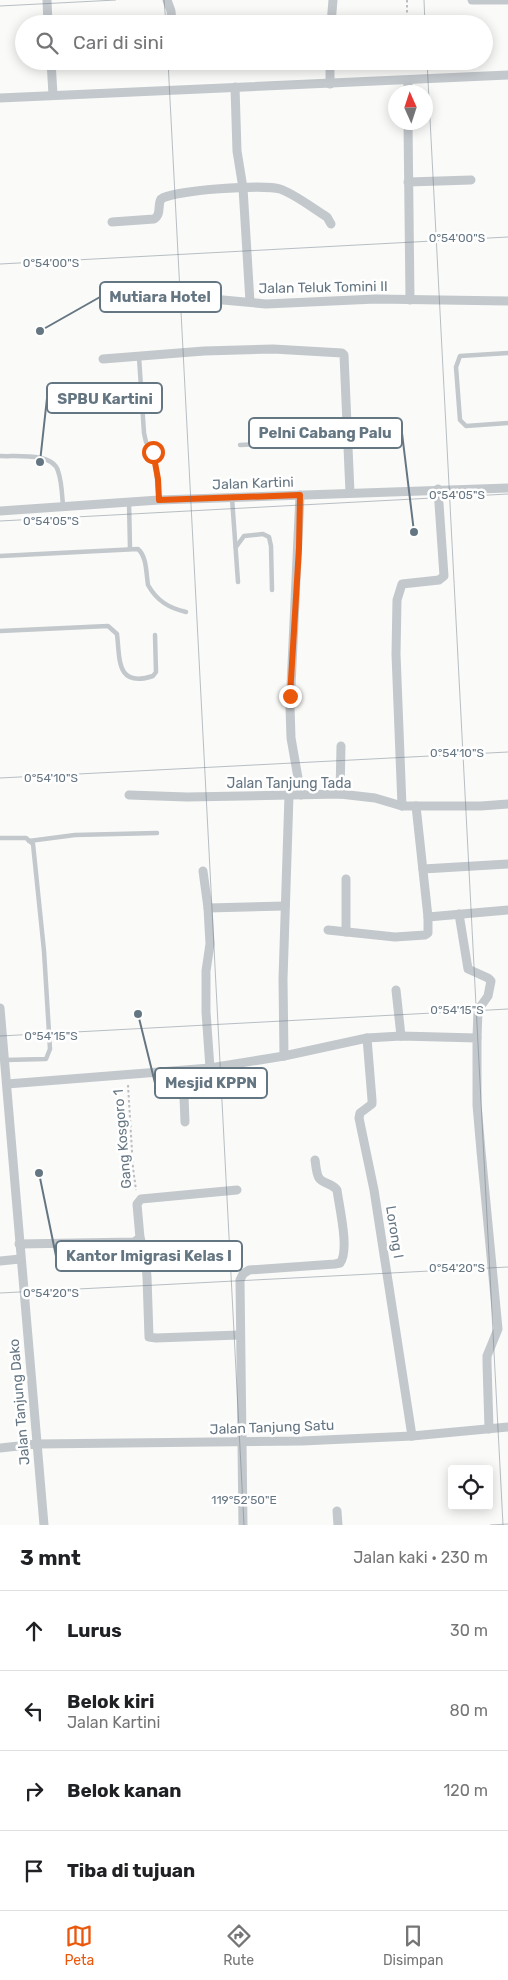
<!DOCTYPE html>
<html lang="id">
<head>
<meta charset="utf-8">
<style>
	:root { --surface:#fff; --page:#f2f2f2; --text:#202124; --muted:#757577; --line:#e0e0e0; --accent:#ea580c }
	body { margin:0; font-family:Rubik,sans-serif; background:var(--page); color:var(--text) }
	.controls { position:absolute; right:15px; bottom:15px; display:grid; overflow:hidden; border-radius:5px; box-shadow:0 2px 12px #0003 }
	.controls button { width:45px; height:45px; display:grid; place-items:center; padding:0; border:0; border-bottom:1px solid var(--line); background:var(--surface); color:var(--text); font:25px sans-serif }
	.compass { position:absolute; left:388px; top:85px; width:45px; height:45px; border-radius:50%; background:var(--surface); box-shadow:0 2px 12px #0003; rotate:357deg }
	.stop { position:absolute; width:15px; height:15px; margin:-11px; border:4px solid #ea580c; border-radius:50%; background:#fff }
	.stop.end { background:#ea580c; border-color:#fff; box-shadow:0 1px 5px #0008 }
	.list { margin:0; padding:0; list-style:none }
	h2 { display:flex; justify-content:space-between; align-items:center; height:65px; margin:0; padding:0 20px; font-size:21px }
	h2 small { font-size:16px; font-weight:400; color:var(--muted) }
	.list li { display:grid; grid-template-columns:32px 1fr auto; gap:15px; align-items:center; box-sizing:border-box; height:80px; padding:0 20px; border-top:1px solid var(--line) }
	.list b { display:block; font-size:19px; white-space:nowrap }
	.list p { margin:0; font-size:16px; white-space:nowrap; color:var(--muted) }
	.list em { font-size:16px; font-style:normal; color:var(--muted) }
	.icon { flex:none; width:28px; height:28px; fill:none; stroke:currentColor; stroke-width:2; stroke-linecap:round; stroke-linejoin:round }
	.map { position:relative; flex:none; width:508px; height:1525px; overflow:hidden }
	.search { position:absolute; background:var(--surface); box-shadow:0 2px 12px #0003; left:15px; right:15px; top:15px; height:55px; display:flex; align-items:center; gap:12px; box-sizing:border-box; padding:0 18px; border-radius:28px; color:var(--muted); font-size:19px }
	.sheet { height:385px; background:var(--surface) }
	nav { display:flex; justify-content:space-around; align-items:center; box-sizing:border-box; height:70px; border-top:1px solid var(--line); background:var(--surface); font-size:14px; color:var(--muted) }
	nav a { display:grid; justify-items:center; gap:2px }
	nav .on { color:var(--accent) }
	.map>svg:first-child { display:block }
</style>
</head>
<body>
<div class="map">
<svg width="508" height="1525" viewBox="0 0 508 1525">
	<rect width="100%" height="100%" fill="#fafaf8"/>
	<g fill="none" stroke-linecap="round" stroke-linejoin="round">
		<g stroke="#bbbfc2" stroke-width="2" stroke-dasharray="2.5 2.5" stroke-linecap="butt">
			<polyline points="407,0 407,24"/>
			<polyline points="408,61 408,69"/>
			<polyline points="128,1085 133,1168 136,1190"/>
		</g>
		<g stroke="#c3c8cc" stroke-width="4.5">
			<polyline points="508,353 460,356 456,367 460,420 466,426 508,423"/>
			<polyline points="139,357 144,433 146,442 155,458 159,500"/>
			<polyline points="240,445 348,440"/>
			<path d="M 0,456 C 15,457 53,452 58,471 C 62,482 62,495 63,506"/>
			<polyline points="232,498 238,582"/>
			<polyline points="129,502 130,548"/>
			<polyline points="236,547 244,536 263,534 269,537 271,546 272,590"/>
			<path d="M 0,556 L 138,549 C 147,557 146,573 148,585 C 157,601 169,608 186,612"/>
			<path d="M 0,631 L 108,626 L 117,634 C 120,659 116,688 153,676 L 156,672 L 155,635"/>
			<polyline points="0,838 26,838 33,844 44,951 50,1049 46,1059 5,1060"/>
			<polyline points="29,841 75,835 157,833"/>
		</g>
		<g stroke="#c3c8cc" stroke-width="9">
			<polyline points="47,0 48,24"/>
			<polyline points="167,0 171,11 172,23"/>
			<polyline points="472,0 508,0"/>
			<polyline points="331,24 333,0"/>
			<polyline points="51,61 53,95"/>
			<polyline points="330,84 330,61"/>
			<polyline points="235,87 237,151 243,188 250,302"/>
			<polyline points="408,92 408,80"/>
			<polyline points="0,98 508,75"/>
			<polyline points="408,122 410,300"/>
			<polyline points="408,182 471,180"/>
			<path d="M 112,222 L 154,219 C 162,214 157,206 161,199 C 173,190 265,184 280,189 C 293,193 314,209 327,217 L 331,224"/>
			<polyline points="139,308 212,299 266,304 376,299 508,301"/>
			<polyline points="103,359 204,351 273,349 342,353 344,355 350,493"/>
			<polyline points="300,495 290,707 291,738 301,795"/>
			<polyline points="0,511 159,500 508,488"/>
			<polyline points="340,794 341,746"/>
			<polyline points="129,795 187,797 340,794 375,798 402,806 481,806 508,804"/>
			<polyline points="402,806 396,654 397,600 402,584 439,580 444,576 438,489"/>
			<polyline points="416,806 428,917"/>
			<polyline points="423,869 508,864"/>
			<polyline points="203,871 208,908 210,944 206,971 206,1012 210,1068"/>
			<polyline points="208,908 285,906"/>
			<polyline points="459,914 468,969 488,978 491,981 488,996 478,1010 477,1038"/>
			<polyline points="328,930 395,937 425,935 428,933 428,917 508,910"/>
			<polyline points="346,932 346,879"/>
			<polyline points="396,990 401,1036"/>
			<polyline points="0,1008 44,1525"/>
			<polyline points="367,1038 372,1100 372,1104 360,1113 359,1118 374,1190 412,1436"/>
			<polyline points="284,1056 283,979 289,795"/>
			<polyline points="183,1071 185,1122"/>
			<polyline points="7,1084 210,1068 284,1056 367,1038 401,1036 477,1038 477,1105 481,1151 498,1329 487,1356 487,1363 489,1429"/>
			<polyline points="140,1238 145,1253 147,1277 149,1337 156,1338 239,1335"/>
			<polyline points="19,1244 134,1242 140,1238 137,1204 141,1199 237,1190"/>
			<polyline points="0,1261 20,1259"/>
			<polyline points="0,1448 37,1444 302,1441 412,1436 508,1427"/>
			<polyline points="337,1511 338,1525"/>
			<path d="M 243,1525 L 240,1280 L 243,1274 L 249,1270 L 335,1264 L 340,1263 C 350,1251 339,1206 337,1190 C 332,1183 323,1184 319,1178 C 316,1173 316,1165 315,1160"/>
		</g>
	</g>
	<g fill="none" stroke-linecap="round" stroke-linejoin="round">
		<polyline stroke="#ea580c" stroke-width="6" points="153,452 158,479 159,500 300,495 299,548 290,696"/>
	</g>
	<path fill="none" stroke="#657683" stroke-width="1" stroke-opacity="0.45" d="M 164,0 L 166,24M 424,0 L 425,24M 0,6 L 116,0M 168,61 L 244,1525M 427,61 L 503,1525M 0,264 L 508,237M 0,521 L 508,494M 0,778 L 508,752M 0,1036 L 508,1009M 0,1293 L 508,1267M 490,1525 L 508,1524"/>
	<g text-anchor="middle" stroke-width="5" stroke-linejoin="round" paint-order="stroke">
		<g font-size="14" fill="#657683" stroke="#fff">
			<text transform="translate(323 287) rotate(-1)" y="5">Jalan Teluk Tomini II</text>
			<text transform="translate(253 483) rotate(-2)" y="5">Jalan Kartini</text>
			<text x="289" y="788">Jalan Tanjung Tada</text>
			<text transform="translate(122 1139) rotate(-95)" y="5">Gang Kosgoro 1</text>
			<text transform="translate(395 1232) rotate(81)" y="5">Lorong I</text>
			<text transform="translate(19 1402) rotate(-95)" y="5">Jalan Tanjung Dako</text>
			<text transform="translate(272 1427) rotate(-2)" y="5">Jalan Tanjung Satu</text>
		</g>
	</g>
	<g font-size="12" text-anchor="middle" fill="#657683" stroke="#fff" stroke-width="5" stroke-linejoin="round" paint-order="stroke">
		<text x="457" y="242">0°54'00"S</text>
		<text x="51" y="267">0°54'00"S</text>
		<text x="457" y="499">0°54'05"S</text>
		<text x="51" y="525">0°54'05"S</text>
		<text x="457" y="757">0°54'10"S</text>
		<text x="51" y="782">0°54'10"S</text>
		<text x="457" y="1014">0°54'15"S</text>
		<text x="51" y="1040">0°54'15"S</text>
		<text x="457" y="1272">0°54'20"S</text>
		<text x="51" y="1297">0°54'20"S</text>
		<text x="244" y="1504">119°52'50"E</text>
	</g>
	<path fill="none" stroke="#657683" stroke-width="2" d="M40 331L100 297M40 462L47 398M414 532L402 433M138 1014L155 1083M39 1173L56 1256"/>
	<g fill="#657683" stroke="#fff" stroke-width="2">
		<circle cx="40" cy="331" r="5"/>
		<circle cx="40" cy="462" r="5"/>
		<circle cx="414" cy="532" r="5"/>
		<circle cx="138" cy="1014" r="5"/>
		<circle cx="39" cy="1173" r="5"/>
	</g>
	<g fill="#fff" stroke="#657683" stroke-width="2">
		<rect x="100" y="282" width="121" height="30" rx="5"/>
		<rect x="47" y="383" width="115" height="30" rx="5"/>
		<rect x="249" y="418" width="153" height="30" rx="5"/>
		<rect x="155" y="1068" width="112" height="30" rx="5"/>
		<rect x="56" y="1241" width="186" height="30" rx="5"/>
	</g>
	<g font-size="15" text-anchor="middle" font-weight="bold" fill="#657683">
		<text x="160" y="302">Mutiara Hotel</text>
		<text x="105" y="404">SPBU Kartini</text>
		<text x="325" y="438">Pelni Cabang Palu</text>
		<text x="211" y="1088">Mesjid KPPN</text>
		<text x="149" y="1261">Kantor Imigrasi Kelas I</text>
	</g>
</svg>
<div class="controls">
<button><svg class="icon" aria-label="locate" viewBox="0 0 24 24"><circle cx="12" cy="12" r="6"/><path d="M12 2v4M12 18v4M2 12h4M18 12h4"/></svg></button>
</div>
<svg class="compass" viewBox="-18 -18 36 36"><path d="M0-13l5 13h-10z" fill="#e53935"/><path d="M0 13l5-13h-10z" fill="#757577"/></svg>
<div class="stop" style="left:153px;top:452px"></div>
<div class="stop end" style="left:290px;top:696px"></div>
<div class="search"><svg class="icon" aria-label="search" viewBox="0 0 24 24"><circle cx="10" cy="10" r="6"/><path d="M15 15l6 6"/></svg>Cari di sini</div>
</div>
<section class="sheet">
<h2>3 mnt<small>Jalan kaki · 230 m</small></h2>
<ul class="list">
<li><svg class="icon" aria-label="ahead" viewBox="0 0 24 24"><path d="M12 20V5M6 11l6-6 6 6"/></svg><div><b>Lurus</b></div><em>30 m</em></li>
<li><svg class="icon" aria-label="left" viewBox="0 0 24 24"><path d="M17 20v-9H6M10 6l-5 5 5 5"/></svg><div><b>Belok kiri</b><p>Jalan Kartini</p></div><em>80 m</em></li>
<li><svg class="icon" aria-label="right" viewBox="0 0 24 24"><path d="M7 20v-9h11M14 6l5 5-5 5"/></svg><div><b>Belok kanan</b></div><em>120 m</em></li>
<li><svg class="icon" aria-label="arrive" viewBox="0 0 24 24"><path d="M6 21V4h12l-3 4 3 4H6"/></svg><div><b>Tiba di tujuan</b></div></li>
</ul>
</section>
<nav>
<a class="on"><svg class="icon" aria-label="map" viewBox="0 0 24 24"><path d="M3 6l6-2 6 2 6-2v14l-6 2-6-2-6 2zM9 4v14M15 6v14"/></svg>Peta</a>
<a><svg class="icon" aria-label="directions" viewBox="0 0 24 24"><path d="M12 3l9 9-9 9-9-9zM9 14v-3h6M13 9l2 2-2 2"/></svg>Rute</a>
<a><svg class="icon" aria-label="saved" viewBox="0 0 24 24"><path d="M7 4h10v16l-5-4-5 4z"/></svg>Disimpan</a>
</nav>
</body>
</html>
